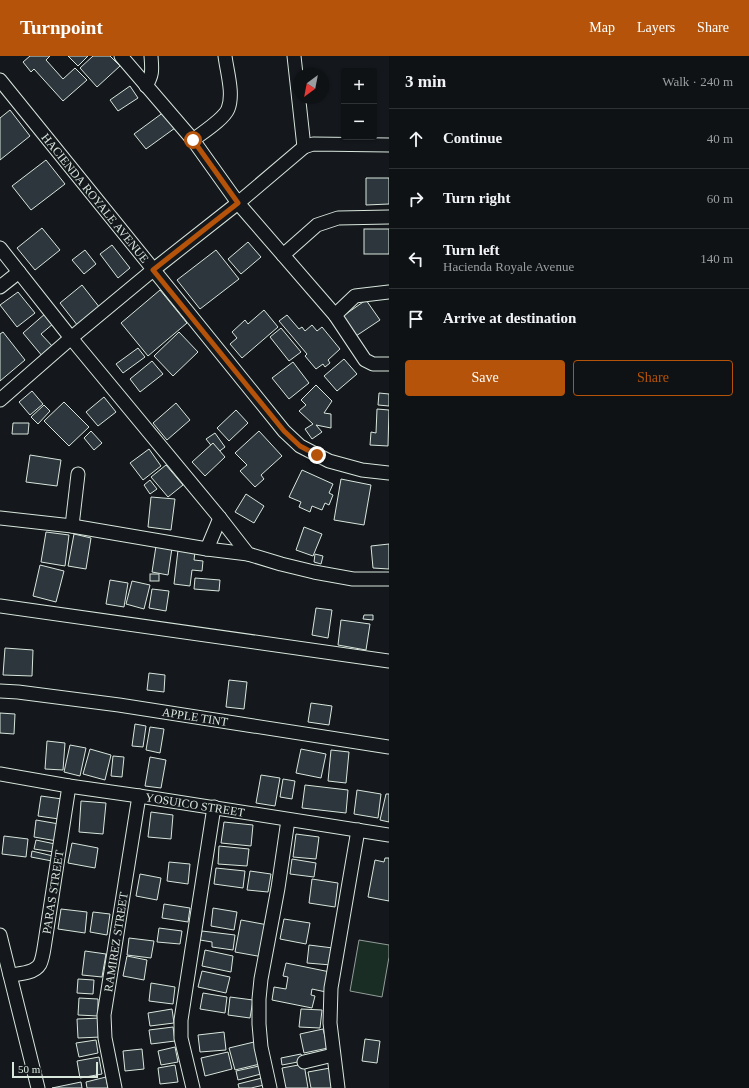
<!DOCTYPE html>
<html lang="en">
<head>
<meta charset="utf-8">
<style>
	:root { --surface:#0f1215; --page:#181b1e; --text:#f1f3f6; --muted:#9b9ea0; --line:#2f3234; --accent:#b45309 }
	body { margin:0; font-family:"Times New Roman",serif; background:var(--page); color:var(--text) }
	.controls { position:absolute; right:12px; top:12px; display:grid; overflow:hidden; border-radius:4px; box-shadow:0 1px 3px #0004 }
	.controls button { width:36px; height:36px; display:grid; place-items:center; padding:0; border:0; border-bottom:1px solid var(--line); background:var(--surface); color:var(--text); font:20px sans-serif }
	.compass { position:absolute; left:293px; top:12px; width:36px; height:36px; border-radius:50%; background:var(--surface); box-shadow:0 1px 3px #0004; rotate:212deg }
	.scale { position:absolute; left:12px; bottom:10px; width:86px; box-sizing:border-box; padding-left:4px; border:2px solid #d8e6dc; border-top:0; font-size:11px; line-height:14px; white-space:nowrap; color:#d8e6dc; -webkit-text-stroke:3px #14181c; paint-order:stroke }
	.stop { position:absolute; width:12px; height:12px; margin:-9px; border:3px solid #b45309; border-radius:50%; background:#fff }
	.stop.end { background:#b45309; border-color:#fff; box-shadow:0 1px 4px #0008 }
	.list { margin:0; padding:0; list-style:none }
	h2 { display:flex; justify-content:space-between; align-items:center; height:52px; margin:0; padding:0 16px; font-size:17px }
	h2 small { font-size:13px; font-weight:400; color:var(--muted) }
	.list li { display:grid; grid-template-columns:26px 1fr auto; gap:12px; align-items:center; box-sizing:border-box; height:60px; padding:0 16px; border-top:1px solid var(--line) }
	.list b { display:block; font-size:15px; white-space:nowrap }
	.list p { margin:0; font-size:13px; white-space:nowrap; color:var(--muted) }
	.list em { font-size:13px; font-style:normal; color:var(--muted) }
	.actions { display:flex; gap:8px; padding:12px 16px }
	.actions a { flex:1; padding:9px 0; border:1px solid var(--accent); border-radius:4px; text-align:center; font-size:14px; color:var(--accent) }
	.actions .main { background:var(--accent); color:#fff }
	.icon { flex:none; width:22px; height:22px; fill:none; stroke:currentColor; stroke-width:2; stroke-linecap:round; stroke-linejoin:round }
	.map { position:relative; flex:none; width:389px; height:1032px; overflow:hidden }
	header { display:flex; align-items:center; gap:24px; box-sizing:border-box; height:56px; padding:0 20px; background:var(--accent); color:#fff }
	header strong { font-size:19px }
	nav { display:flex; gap:22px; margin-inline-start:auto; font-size:14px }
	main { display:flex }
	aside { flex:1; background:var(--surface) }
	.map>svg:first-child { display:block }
</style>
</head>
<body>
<header>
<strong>Turnpoint</strong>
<nav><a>Map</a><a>Layers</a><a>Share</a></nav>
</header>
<main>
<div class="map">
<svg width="389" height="1032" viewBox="0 0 389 1032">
	<rect width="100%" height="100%" fill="#14181c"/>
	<polygon fill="#1a2d24" stroke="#939e99" points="359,884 389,889 389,901 382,941 350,935"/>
	<g fill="#2c363c" stroke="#d8e6dc">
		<polygon points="30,0 50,0 46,4 63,23 75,12 87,24 63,45 34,13 31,16 23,6"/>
		<polygon points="68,0 88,0 78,10"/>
		<polygon points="93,0 110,0 120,10 97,31 80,12"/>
		<polygon points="130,30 138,42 118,55 110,44"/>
		<polygon points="10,54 30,80 0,104 0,62"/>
		<polygon points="164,56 175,72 146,93 134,78"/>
		<polygon points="46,104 65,128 31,154 12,130"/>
		<polygon points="366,122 389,122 389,148 366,149"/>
		<polygon points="42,172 60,194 35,214 17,192"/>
		<rect x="364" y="173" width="25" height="25"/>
		<polygon points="248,186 261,201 241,218 228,203"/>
		<polygon points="112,189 130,212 118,222 100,198"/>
		<polygon points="85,194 96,208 84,218 72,204"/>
		<polygon points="216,194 239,223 200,253 177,224"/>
		<polygon points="82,229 100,252 78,270 60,247"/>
		<polygon points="160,234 187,267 148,300 121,267"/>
		<polygon points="18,236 35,257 17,271 0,249"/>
		<polygon points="366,244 380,264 356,280 343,260"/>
		<polygon points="264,254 278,271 242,302 230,288 237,282 232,276 245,264 248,268"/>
		<polygon points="46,257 54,267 41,278 54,292 43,301 23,277"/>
		<polygon points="287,259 299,273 302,271 305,275 312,269 317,275 322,271 340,293 328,304 330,307 325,311 323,308 316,313 305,300 307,298 279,265"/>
		<polygon points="281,272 301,296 289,305 270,281"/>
		<polygon points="3,276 25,304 0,325 0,278"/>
		<polygon points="179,276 198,296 173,320 154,300"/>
		<polygon points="138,292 145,301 123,317 116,308"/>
		<polygon points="344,303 357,318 337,335 324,320"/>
		<polygon points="152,305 163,318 140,336 130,323"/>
		<polygon points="293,306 309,327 289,343 272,322"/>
		<polygon points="316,329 332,345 324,357 331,358 331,372 316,369 322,376 312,383 305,373 313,368 299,355 306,349 301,344"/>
		<polygon points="32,335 43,348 30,359 19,346"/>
		<polygon points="379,337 389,338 389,350 378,349"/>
		<polygon points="104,341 116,356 98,370 86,356"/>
		<polygon points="64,346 89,371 69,390 44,365"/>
		<polygon points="176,347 190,364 167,384 153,367"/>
		<polygon points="44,349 50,355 38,368 31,361"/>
		<polygon points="377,353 389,354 388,390 370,389 371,376 376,377"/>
		<polygon points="236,354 248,367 229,385 217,372"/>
		<polygon points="13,367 29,367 28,378 12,378"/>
		<polygon points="91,375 102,387 94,394 84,382"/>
		<polygon points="259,375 282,400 261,419 264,423 255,431 240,415 247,409 235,397"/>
		<polygon points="215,377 225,391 217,397 206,383"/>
		<polygon points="213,387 225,401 205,420 192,406"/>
		<polygon points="149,393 161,410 143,424 130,407"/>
		<polygon points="30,399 61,404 57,430 26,426"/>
		<polygon points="166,409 183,429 168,441 151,421"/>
		<polygon points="302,414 333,428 329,437 333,439 329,449 325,447 322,454 312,450 310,456 299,451 301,446 289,441"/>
		<polygon points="341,423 371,429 364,469 334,464"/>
		<polygon points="150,424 157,433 150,438 144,429"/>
		<polygon points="246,438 264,450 254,467 235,456"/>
		<polygon points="151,441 175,443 171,474 148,471"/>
		<polygon points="304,471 322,478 313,500 296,494"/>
		<polygon points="46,476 69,479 65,510 41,506"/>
		<polygon points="74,478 91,482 86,513 68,510"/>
		<polygon points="389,488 389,513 373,512 371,490"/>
		<polygon points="156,490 172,492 168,519 152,516"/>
		<polygon points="178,494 195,496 194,504 203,505 202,515 192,514 190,530 174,528"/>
		<polygon points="315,498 323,500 321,508 314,506"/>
		<polygon points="40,509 64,515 56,546 33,540"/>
		<rect x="150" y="518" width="9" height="7"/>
		<polygon points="195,522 220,524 219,535 194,533"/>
		<polygon points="110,524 128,527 124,551 106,548"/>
		<polygon points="132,525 150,529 144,553 126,548"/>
		<polygon points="152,533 169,535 166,555 149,552"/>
		<polygon points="316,552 332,554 328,582 312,579"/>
		<polygon points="364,559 373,559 373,564 363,563"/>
		<polygon points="341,564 370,568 366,594 338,589"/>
		<polygon points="5,592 33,594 32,620 3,619"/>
		<polygon points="149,617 165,619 164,636 147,634"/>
		<polygon points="229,624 247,626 244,653 226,651"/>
		<polygon points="311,647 332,650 329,669 308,666"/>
		<polygon points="0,657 15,658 14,678 0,677"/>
		<polygon points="135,668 146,670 143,691 132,690"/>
		<polygon points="150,671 164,673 160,697 146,694"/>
		<polygon points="47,685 65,687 63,714 45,713"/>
		<polygon points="70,689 86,692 80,720 64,716"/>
		<polygon points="90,693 111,699 105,724 83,718"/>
		<polygon points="301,693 326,698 321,722 296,717"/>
		<polygon points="331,694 349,696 346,727 328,725"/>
		<polygon points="113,700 124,701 122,721 111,720"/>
		<polygon points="150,701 166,704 161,732 145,730"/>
		<polygon points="261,719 280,722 275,750 256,747"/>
		<polygon points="283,723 295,725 292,743 280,741"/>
		<polygon points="305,729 348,734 346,757 302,752"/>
		<polygon points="357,734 381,738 378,762 354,758"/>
		<polygon points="386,738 389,738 389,766 380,764"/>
		<polygon points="41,740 62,743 59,763 38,760"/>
		<polygon points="81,745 106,747 103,778 79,776"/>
		<polygon points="151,756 173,759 171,783 148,781"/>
		<polygon points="36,764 59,768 57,785 34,781"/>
		<polygon points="224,766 253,769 251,790 221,787"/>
		<polygon points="296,778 319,781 316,803 293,801"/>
		<polygon points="4,780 28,783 26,801 2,798"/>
		<polygon points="36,784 55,788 54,796 34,793"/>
		<polygon points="72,787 98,792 95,812 68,807"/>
		<polygon points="219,790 249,793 247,810 218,808"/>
		<polygon points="32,795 53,800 52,805 31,801"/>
		<polygon points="385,802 389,802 389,845 368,841 375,804 384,806"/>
		<polygon points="292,803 316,807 314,821 290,818"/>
		<polygon points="169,806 190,808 188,828 167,825"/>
		<polygon points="216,812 245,815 243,832 214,828"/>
		<polygon points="250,815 271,818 268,836 247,834"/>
		<polygon points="140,818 161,822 157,844 136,840"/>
		<polygon points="312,823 338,827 335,851 309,847"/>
		<polygon points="164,848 190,852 188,866 162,862"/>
		<polygon points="213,852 237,856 234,874 211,870"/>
		<polygon points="61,853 87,856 85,877 58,873"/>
		<polygon points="93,856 110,858 107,879 90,876"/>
		<polygon points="284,863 310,867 306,888 280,883"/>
		<polygon points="241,864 268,869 263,901 235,896"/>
		<polygon points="159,872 182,875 180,888 157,886"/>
		<polygon points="202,875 235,879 233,894 212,891 212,886 200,884"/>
		<polygon points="129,882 154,885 151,902 127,899"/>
		<polygon points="309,889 333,892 331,909 307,907"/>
		<polygon points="205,894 233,900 231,916 202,910"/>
		<polygon points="85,895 106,898 102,921 82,919"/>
		<polygon points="127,900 147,904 144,924 123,920"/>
		<polygon points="286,907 330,916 326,936 312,933 311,939 315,940 312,952 272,944 274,931 286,933 288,921 283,920"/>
		<polygon points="202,915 230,921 226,937 198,931"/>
		<polygon points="78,923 94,924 93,938 77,937"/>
		<polygon points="151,927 175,931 173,948 149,945"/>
		<polygon points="203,937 227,941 225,957 200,953"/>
		<polygon points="230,941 253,944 250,962 228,959"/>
		<polygon points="79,942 98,943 98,960 78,959"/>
		<polygon points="172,953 174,967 150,970 148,957"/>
		<polygon points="301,953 322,954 320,972 299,971"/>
		<polygon points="101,962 101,981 78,982 77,963"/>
		<polygon points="173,971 175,985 151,988 149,974"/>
		<polygon points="323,973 328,992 304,997 300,978"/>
		<polygon points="224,976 226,994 200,996 198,979"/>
		<polygon points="365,983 380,985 377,1007 362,1005"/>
		<polygon points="96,984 98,997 79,1001 76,987"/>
		<polygon points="254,986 260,1008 235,1014 229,992"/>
		<polygon points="175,991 178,1006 161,1009 158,995"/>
		<polygon points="142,993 144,1013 125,1015 123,995"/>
		<polygon points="228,996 232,1013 205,1020 201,1002"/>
		<polygon points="301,998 303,1005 282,1009 281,1002"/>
		<polygon points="99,1001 102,1018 80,1022 77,1005"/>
		<polygon points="304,1008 308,1032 286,1032 282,1012"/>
		<polygon points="175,1009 178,1026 160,1028 158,1012"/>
		<polygon points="259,1010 261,1018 238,1024 236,1015"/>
		<polygon points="330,1012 334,1032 311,1032 308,1016"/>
		<polygon points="106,1021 108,1032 87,1032 86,1026"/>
		<polygon points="262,1022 264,1029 251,1032 239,1032 238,1028"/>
		<polygon points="81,1026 82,1032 52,1032"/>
	</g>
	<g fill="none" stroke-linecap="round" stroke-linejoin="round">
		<defs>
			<g id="minor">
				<polyline points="121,0 193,84 238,147 335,259 365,304 373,308 389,308"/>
				<polyline points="294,0 304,91"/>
				<polyline points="0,24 284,375 300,390 329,405 362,414 389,417"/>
				<path d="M 146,30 C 153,18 152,14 151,0"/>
				<path d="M 193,84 C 202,77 224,63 228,53 C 234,38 227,16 225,0"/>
				<polyline points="0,192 71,282 220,462 248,498 281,508 314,516 353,523 389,523"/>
				<polyline points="283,199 317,169 338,162 389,161"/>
				<polyline points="0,231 19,216"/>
				<polyline points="335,259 355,240 389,236"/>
				<polyline points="0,344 71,282 153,214 238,147 304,91 313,88 389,89"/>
				<polyline points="0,462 72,470 207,493 248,498"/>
				<polyline points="72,470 78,418"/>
				<polyline points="207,493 220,462"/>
				<polyline points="0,550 389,605"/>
				<polyline points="0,635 18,636 119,649 389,691"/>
				<polyline points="0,718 69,730 139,740 389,779"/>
				<polyline points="0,879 38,1032"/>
				<path d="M 10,919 C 20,918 35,917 40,908 C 43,902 44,892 45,886 L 69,730"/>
				<polyline points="304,1006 333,999"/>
				<polyline points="115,1032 105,982 104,959 139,740"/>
				<polyline points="193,1032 181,982 181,964 214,751"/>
				<polyline points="270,1032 261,991 259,968 259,943 261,923 278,832 288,764"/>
				<polyline points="338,1032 330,967 331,932 358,774"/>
			</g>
		</defs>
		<use href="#minor" stroke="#d8e6dc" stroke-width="15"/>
		<use href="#minor" stroke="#14181c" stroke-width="13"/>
	</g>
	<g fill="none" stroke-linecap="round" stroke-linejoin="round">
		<polyline stroke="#b45309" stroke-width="5" points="193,84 238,147 153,214 284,375 300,390 317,399"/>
	</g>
	<g text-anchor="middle" stroke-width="3" stroke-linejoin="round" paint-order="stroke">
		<g font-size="12" fill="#d8e6dc" stroke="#14181c">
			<text transform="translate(95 142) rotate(51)" y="4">HACIENDA ROYALE AVENUE</text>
			<text transform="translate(195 661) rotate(9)" y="4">APPLE TINT</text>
			<text transform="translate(195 749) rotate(9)" y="4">YOSUICO STREET</text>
			<text transform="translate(53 836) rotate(-81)" y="4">PARAS STREET</text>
			<text transform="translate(116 886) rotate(-81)" y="4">RAMIREZ STREET</text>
		</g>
	</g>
</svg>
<div class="controls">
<button>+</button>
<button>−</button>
</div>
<svg class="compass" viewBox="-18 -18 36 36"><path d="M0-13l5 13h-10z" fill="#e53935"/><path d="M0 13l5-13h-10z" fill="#9b9ea0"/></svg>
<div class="scale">50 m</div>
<div class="stop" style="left:193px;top:84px"></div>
<div class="stop end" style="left:317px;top:399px"></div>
</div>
<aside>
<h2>3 min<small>Walk · 240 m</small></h2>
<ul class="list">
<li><svg class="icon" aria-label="ahead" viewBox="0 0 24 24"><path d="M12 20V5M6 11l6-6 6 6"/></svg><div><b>Continue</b></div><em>40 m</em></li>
<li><svg class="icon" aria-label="right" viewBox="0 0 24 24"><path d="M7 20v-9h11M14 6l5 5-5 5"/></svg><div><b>Turn right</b></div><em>60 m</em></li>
<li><svg class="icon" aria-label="left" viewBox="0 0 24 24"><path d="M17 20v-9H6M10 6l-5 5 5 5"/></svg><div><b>Turn left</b><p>Hacienda Royale Avenue</p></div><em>140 m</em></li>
<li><svg class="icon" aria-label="arrive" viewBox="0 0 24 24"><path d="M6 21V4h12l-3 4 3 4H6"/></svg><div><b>Arrive at destination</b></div></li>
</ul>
<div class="actions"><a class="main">Save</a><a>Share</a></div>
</aside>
</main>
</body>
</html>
